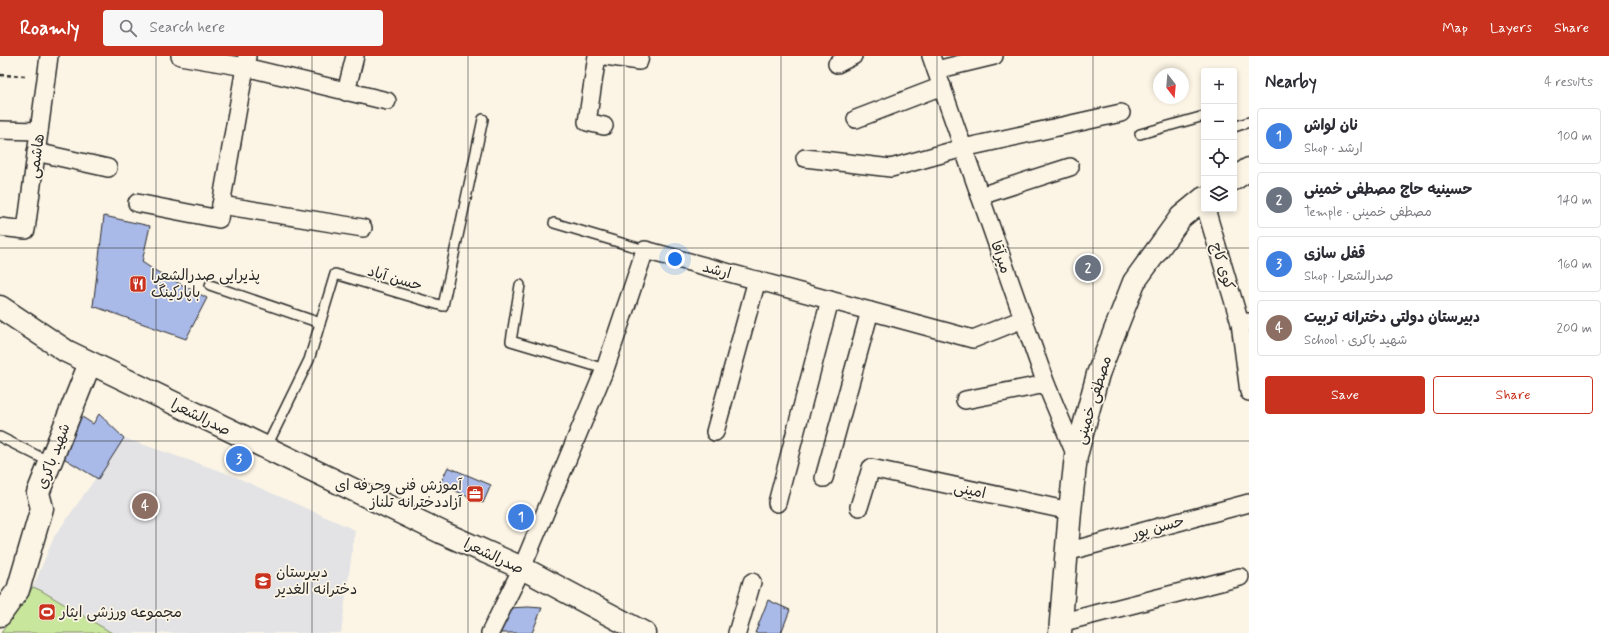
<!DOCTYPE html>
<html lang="en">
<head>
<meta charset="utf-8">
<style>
	:root { --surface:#fff; --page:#f7f7f7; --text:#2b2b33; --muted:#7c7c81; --line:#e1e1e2; --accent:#c8321e }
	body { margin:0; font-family:Mynerve,"Playpen Sans Arabic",sans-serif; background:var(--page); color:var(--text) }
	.controls { position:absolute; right:12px; top:12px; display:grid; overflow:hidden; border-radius:4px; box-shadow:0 2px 6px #0003 }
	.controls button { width:36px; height:36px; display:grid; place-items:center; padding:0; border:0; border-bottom:1px solid var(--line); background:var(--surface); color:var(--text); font:20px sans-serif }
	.compass { position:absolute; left:1153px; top:12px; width:36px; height:36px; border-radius:50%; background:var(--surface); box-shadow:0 2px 6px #0003; rotate:164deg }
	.you { position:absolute; left:675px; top:203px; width:14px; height:14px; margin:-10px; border:3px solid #fff; border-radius:50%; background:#1a73e8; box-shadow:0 0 0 6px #1a73e833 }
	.badge { display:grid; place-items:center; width:26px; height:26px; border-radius:50%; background:var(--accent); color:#fff; font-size:13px; font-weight:700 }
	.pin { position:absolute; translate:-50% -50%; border:2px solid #fff; box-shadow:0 1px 4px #0006 }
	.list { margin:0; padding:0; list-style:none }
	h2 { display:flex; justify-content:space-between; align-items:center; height:52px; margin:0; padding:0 16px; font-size:17px }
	h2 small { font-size:13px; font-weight:400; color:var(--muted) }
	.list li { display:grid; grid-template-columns:26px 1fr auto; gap:12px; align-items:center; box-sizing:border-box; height:56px; margin:0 8px 8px; padding:0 8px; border:1px solid var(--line); border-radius:4px }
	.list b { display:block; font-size:15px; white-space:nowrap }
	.list p { margin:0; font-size:13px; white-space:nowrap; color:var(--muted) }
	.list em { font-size:13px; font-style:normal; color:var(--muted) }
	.actions { display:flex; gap:8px; padding:12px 16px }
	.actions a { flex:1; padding:9px 0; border:1px solid var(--accent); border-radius:4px; text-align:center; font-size:14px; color:var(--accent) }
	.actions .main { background:var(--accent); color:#fff }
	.icon { flex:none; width:22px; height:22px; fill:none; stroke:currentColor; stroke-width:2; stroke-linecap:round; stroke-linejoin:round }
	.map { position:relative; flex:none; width:1249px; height:577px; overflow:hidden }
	header { display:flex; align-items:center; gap:24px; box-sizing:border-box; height:56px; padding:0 20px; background:var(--accent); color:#fff }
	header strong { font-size:19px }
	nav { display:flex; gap:22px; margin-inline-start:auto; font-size:14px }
	.search { width:280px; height:36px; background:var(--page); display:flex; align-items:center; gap:10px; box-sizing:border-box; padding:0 14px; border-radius:4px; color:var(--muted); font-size:15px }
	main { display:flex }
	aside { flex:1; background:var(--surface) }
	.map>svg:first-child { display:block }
</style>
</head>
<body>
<header>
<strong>Roamly</strong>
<div class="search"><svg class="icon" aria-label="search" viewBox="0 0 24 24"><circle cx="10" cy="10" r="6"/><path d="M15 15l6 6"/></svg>Search here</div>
<nav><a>Map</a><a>Layers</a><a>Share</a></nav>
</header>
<main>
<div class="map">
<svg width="1249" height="577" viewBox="0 0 1249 577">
	<rect width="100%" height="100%" fill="#fcf5e5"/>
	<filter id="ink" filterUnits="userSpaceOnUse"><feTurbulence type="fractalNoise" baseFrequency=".025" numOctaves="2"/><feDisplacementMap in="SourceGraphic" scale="8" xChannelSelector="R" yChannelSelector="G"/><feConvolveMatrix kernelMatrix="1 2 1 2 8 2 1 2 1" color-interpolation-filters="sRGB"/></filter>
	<g filter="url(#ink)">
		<polygon fill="#e3e3e6" points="124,382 229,418 355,474 341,577 112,577 33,531 54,481"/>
		<polygon fill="#c9e69d" stroke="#7a8864" points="33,531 42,535 112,577 1,577"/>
		<g fill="#a9b9e8" stroke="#2b2b2b">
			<polygon points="104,160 150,170 142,206 154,214 207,242 186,283 93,250"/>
			<polygon points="76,357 93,368 99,358 124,382 98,423 57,398"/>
			<polygon points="448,411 491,429 483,447 440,428"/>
			<polygon points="768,544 790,554 781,577 755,577"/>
			<polygon points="528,551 542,552 532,577 495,577 508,552"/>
		</g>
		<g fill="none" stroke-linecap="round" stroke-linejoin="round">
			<defs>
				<g id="lane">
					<polyline points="1234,70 1234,71 1249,66"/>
					<polyline points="1140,78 1204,60"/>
					<polyline points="554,167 645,194"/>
					<polyline points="210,229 320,267"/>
					<polyline points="520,229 511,285 605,313"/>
					<polyline points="0,381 50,406"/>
					<polyline points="266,392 309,304 335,218 443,250 483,63"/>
				</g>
				<g id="street">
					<polyline points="180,0 245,11 387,45"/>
					<polyline points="247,0 221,149 363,172"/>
					<polyline points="597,0 587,66 604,70"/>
					<polyline points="606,0 639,5 640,0"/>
					<polyline points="931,0 1046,328 1076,400"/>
					<polyline points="837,8 853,0"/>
					<polyline points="936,14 994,0"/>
					<polyline points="346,36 355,0"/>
					<polyline points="856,63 942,30"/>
					<polyline points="0,74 39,75"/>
					<polyline points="36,96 108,112"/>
					<polyline points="805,102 891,112 963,92 1121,57"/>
					<polyline points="980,140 1070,111"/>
					<polyline points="137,147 219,163 221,149"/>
					<polyline points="1206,153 1240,267 1249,266"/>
					<polyline points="0,171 26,174 49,0"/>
					<polyline points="1240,267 1249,336"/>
					<polyline points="965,344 1046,328"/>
					<polyline points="715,376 757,224"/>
					<polyline points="824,422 870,255"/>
					<polyline points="777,447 830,244"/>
					<polyline points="859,451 871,412 1070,455"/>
					<polyline points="1066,496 1249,447"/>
					<polyline points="1060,567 1240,521"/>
					<polyline points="490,577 522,512 605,313 645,194 973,283 1023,263"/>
					<polyline points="737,577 752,526"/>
				</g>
				<g id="secondary">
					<polyline points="1234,123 1249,113"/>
					<polyline points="0,251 66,295 443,477 522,512 644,577"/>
					<polyline points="0,559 18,534 42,452 38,437 90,307"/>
					<polyline points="1060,577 1070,455 1076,400 1098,318 1134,226 1181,161 1204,142"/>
				</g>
			</defs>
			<use href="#lane" stroke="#2b2b2b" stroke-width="12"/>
			<use href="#street" stroke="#2b2b2b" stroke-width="20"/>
			<use href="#secondary" stroke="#2b2b2b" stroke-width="25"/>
			<polyline stroke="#2b2b2b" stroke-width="2.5" stroke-dasharray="4 3" stroke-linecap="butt" points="0,19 27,20"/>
			<use href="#lane" stroke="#fcf5e5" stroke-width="9"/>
			<use href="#street" stroke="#fcf5e5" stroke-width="17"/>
			<use href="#secondary" stroke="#fcf5e5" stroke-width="22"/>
		</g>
	</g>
	<path fill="none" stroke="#2b2b2b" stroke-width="1" stroke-opacity="0.55" d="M 156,0 L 156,577M 312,0 L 312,577M 468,0 L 468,577M 624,0 L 624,577M 781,0 L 781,577M 937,0 L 937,577M 1093,0 L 1093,577M 0,192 L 1249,192M 0,385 L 1249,385"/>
	<defs>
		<symbol id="restaurant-square" viewBox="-11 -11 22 22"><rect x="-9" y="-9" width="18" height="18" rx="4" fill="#c8321e" stroke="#fcf5e5"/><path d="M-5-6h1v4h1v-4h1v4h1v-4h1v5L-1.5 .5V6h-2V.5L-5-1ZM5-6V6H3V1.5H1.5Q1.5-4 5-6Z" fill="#fff"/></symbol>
		<symbol id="office-square" viewBox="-11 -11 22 22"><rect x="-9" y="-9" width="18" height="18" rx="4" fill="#c8321e" stroke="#fcf5e5"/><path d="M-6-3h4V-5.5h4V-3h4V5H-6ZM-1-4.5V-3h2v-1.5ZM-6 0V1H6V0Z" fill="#fff"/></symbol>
		<symbol id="school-square" viewBox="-11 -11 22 22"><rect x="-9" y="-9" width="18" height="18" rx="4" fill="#c8321e" stroke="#fcf5e5"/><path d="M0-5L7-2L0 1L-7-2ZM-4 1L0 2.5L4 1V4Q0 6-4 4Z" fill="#fff"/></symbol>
		<symbol id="stadium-square" viewBox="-11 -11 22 22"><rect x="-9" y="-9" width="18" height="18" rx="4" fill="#c8321e" stroke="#fcf5e5"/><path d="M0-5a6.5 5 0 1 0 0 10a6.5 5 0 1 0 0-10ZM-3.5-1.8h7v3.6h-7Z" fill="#fff"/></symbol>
	</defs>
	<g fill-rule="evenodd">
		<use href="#restaurant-square" x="128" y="218" width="20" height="20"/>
		<use href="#office-square" x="465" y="428" width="20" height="20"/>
		<use href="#school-square" x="253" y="515" width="20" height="20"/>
		<use href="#stadium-square" x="37" y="546" width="20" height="20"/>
	</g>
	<g text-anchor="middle" stroke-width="3.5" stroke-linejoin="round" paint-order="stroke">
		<g font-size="15" fill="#2b2b2b" stroke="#fcf5e5">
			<text transform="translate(36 100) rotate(-82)" y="5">هاشمی</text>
			<text transform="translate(1001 201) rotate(71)" y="5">میرآقا</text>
			<text transform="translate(1223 210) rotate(73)" y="5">کوی کاج</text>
			<text transform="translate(717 214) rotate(15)" y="5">ارشد</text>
			<text transform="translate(395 222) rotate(16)" y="5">حسن آباد</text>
			<text transform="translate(1093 344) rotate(-73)" y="5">مصطفی خمینی</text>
			<text transform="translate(201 361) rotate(26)" y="5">صدرالشعرا</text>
			<text transform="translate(53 400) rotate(-69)" y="5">شهید باکری</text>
			<text transform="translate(970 434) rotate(12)" y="5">امینی</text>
			<text transform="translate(1158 471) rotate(-15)" y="5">حسن پور</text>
			<text transform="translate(494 500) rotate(25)" y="5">صدرالشعرا</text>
		</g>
		<g font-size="15" fill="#2b2b2b" stroke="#fcf5e5" text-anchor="start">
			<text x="151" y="224">پذیرایی صدرالشعرا<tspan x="151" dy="17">باپارکینگ</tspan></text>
			<text x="462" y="434" text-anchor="end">آموزش فنی وحرفه ای<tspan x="462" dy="17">آزاددخترانه تلناز</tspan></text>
			<text x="276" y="521">دبیرستان<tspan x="276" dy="17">دخترانه الغدیر</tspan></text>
			<text x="60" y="561">مجموعه ورزشی ایثار</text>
		</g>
	</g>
</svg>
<div class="controls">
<button>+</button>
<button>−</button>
<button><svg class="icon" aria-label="locate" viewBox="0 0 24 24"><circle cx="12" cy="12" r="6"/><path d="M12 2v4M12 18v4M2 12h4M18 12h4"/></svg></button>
<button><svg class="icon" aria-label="layers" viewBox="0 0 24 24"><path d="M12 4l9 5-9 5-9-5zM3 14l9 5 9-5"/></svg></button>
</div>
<svg class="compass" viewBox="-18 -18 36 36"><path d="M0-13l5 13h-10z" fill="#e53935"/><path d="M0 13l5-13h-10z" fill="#7c7c81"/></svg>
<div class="you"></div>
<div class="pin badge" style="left:521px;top:461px;background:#3f7fe0">1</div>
<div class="pin badge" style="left:1088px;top:212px;background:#6b7280">2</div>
<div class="pin badge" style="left:239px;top:403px;background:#3f7fe0">3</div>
<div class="pin badge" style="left:145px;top:450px;background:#8d6e63">4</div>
</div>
<aside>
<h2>Nearby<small>4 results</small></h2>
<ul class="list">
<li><span class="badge" style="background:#3f7fe0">1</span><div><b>نان لواش</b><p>Shop · ارشد</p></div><em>100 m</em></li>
<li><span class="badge" style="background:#6b7280">2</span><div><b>حسینیه حاج مصطفی خمینی</b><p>Temple · مصطفی خمینی</p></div><em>140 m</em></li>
<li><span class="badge" style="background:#3f7fe0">3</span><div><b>قفل سازی</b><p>Shop · صدرالشعرا</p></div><em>160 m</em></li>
<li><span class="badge" style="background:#8d6e63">4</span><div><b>دبیرستان دولتی دخترانه تربیت</b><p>School · شهید باکری</p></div><em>200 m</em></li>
</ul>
<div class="actions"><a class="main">Save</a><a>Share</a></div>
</aside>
</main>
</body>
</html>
